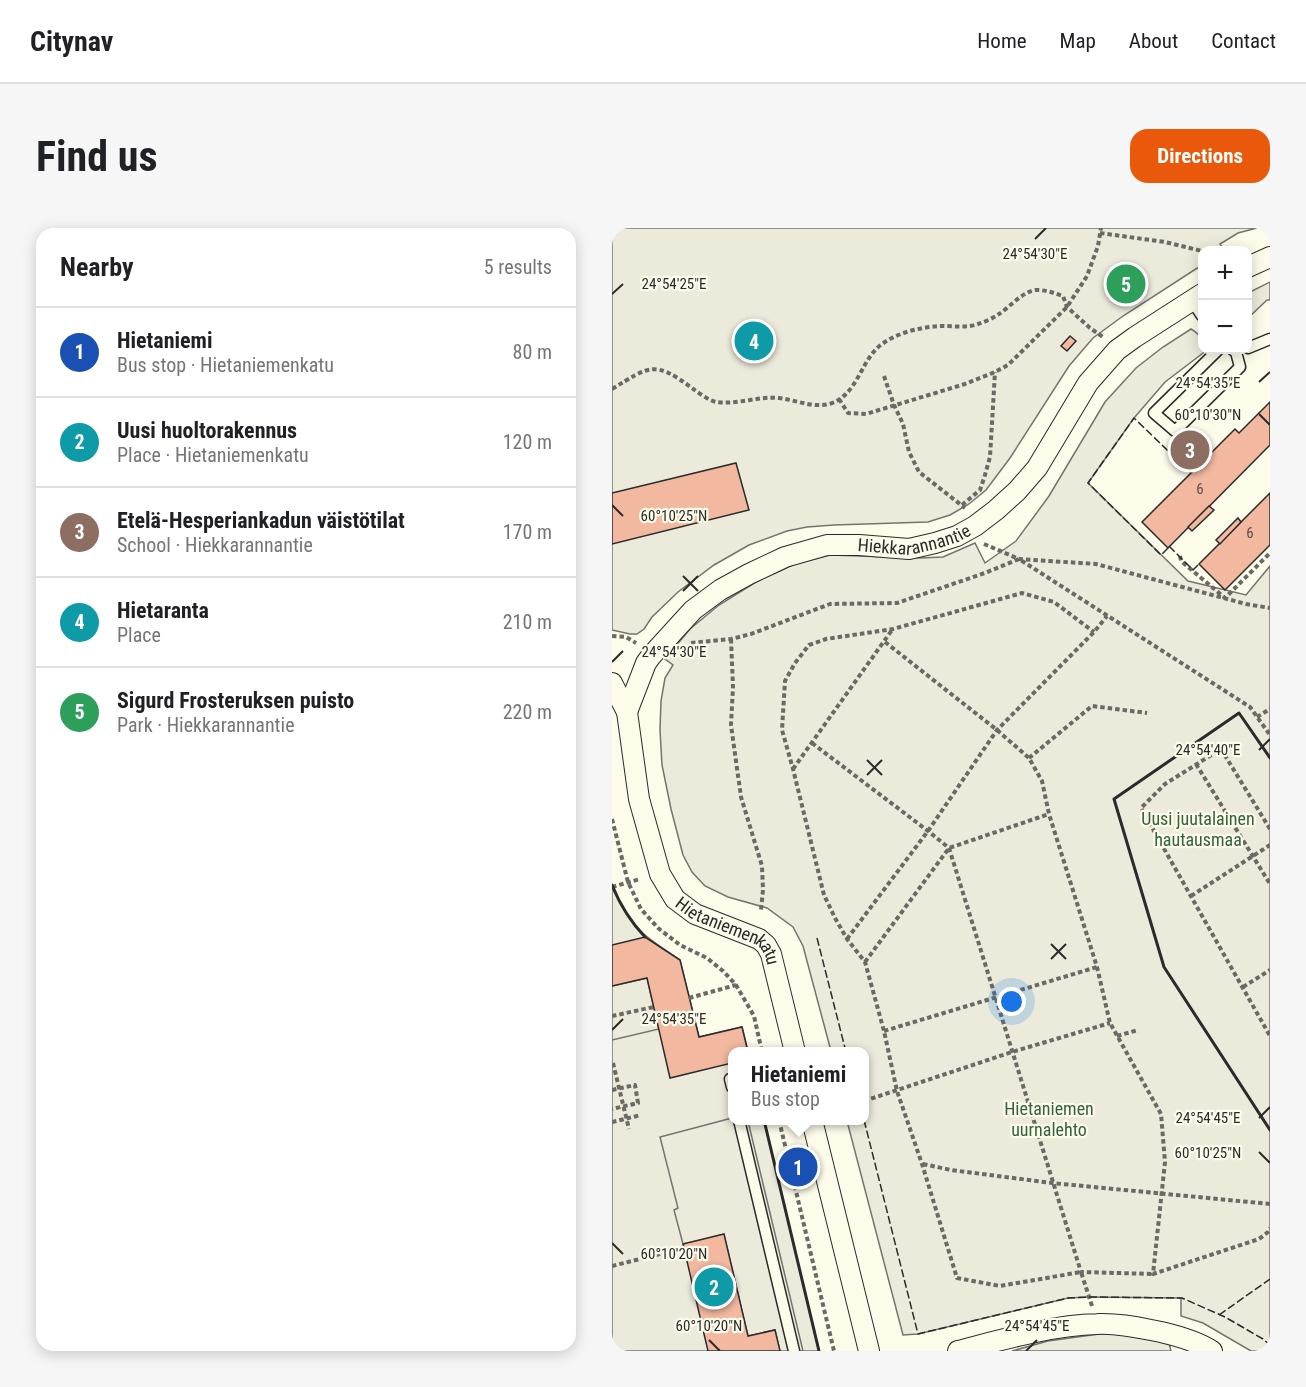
<!DOCTYPE html>
<html lang="en">
<head>
<meta charset="utf-8">
<style>
	:root { --surface:#fff; --page:#f6f6f6; --text:#202124; --muted:#757577; --line:#e0e0e0; --accent:#ea580c }
	body { margin:0; font-family:"Roboto Condensed",sans-serif; background:var(--page); color:var(--text) }
	.controls { position:absolute; right:18px; top:18px; display:grid; overflow:hidden; border-radius:12px; box-shadow:0 3px 15px #0003 }
	.controls button { width:54px; height:54px; display:grid; place-items:center; padding:0; border:0; border-bottom:2px solid var(--line); background:var(--surface); color:var(--text); font:30px sans-serif }
	.you { position:absolute; left:400px; top:774px; width:21px; height:21px; margin:-15px; border:4px solid #fff; border-radius:50%; background:#1a73e8; box-shadow:0 0 0 9px #1a73e833 }
	.badge { display:grid; place-items:center; width:39px; height:39px; border-radius:50%; background:var(--accent); color:#fff; font-size:20px; font-weight:700 }
	.pin { position:absolute; translate:-50% -50%; border:3px solid #fff; box-shadow:0 2px 6px #0006 }
	.popup { position:absolute; left:116px; top:819px; width:141px; height:78px; box-sizing:border-box; display:grid; place-content:center; border-radius:12px; background:var(--surface); filter:drop-shadow(0 2px 4px #0005); font-size:20px; white-space:nowrap; color:var(--muted) }
	.popup b { font-size:22px; color:var(--text) }
	.popup::after { content:''; position:absolute; left:50%; top:100%; margin-left:-12px; border:12px solid transparent; border-top-color:var(--surface) }
	.list { margin:0; padding:0; list-style:none }
	h2 { display:flex; justify-content:space-between; align-items:center; height:78px; margin:0; padding:0 24px; font-size:26px }
	h2 small { font-size:20px; font-weight:400; color:var(--muted) }
	.list li { display:grid; grid-template-columns:39px 1fr auto; gap:18px; align-items:center; box-sizing:border-box; height:90px; padding:0 24px; border-top:2px solid var(--line) }
	.list b { display:block; font-size:22px; white-space:nowrap }
	.list p { margin:0; font-size:20px; white-space:nowrap; color:var(--muted) }
	.list em { font-size:20px; font-style:normal; color:var(--muted) }
	.map { position:relative; flex:none; width:658px; height:1123px; overflow:hidden; border-radius:18px }
	header { display:flex; align-items:center; gap:36px; box-sizing:border-box; height:84px; padding:0 30px; background:var(--surface); border-bottom:2px solid var(--line) }
	header strong { font-size:28px }
	nav { display:flex; gap:33px; margin-inline-start:auto; font-size:21px }
	.intro { display:flex; align-items:center; justify-content:space-between; box-sizing:border-box; height:144px; padding:0 36px }
	h1 { margin:0; font-size:42px }
	.button { padding:15px 27px; border-radius:18px; background:var(--accent); color:#fff; font-size:21px; font-weight:700 }
	main { display:flex; gap:36px; padding:0 36px }
	aside { flex:1; background:var(--surface); border-radius:18px; box-shadow:0 3px 15px #0003 }
	.map>svg:first-child { display:block }
</style>
</head>
<body>
<header>
<strong>Citynav</strong>
<nav><a>Home</a><a>Map</a><a>About</a><a>Contact</a></nav>
</header>
<div class="intro"><h1>Find us</h1><a class="button">Directions</a></div>
<main>
<aside>
<h2>Nearby<small>5 results</small></h2>
<ul class="list">
<li><span class="badge" style="background:#1a4fb4">1</span><div><b>Hietaniemi</b><p>Bus stop · Hietaniemenkatu</p></div><em>80 m</em></li>
<li><span class="badge" style="background:#0f9aa8">2</span><div><b>Uusi huoltorakennus</b><p>Place · Hietaniemenkatu</p></div><em>120 m</em></li>
<li><span class="badge" style="background:#8d6e63">3</span><div><b>Etelä-Hesperiankadun väistötilat</b><p>School · Hiekkarannantie</p></div><em>170 m</em></li>
<li><span class="badge" style="background:#0f9aa8">4</span><div><b>Hietaranta</b><p>Place</p></div><em>210 m</em></li>
<li><span class="badge" style="background:#2e9e5b">5</span><div><b>Sigurd Frosteruksen puisto</b><p>Park · Hiekkarannantie</p></div><em>220 m</em></li>
</ul>
</aside>
<div class="map">
<svg width="658" height="1123" viewBox="0 0 658 1123">
	<rect width="100%" height="100%" fill="#fdfbea"/>
	<g fill="#ecebdb" stroke="#74746e" stroke-width="1.5">
		<polygon points="0,0 645,0 626,5 608,16 613,22 590,22 590,37 511,88 481,110 457,138 398,230 374,262 357,276 338,287 316,294 222,297 195,299 175,303 137,317 102,337 66,364 40,389 32,401 25,406 18,406 0,402"/>
		<polygon points="658,54 658,72 655,72 636,90 636,65"/>
		<path d="M 579,101 C 589,107 590,110 590,122 L 595,122 L 553,154 L 522,190 L 476,255 L 576,353 L 634,367 L 658,338 L 658,1123 L 639,1123 L 591,1095 L 569,1088 L 569,1070 L 477,1069 L 456,1070 L 306,1106 L 291,1107 L 235,893 L 252,892 L 252,824 L 219,823 L 191,718 L 181,699 L 155,680 L 116,669 L 93,658 L 80,644 L 71,627 L 59,581 L 50,537 L 48,502 L 49,473 L 53,450 L 61,437 L 53,431 L 78,401 L 107,377 L 144,354 L 183,336 L 218,327 L 308,330 L 331,329 L 363,315 L 373,335 L 404,313 L 437,268 L 493,174 L 524,140 L 551,119 Z"/>
		<path d="M 0,657 C 17,700 32,708 68,732 L 87,809 L 130,799 L 136,823 L 120,824 L 120,892 L 152,893 L 207,1123 L 0,1123 Z"/>
		<polygon points="516,1105 557,1115 559,1123 400,1123 436,1113 487,1106"/>
	</g>
	<g fill="#eceadb" stroke="#74746e" stroke-width="1.5">
		<polygon points="35,750 47,801 0,812 0,758"/>
		<polygon points="120,890 120,892 136,893 191,1123 168,1123 163,1102 136,1108 112,1007 71,1016 62,982 66,980 48,909"/>
	</g>
	<g fill="#f2b8a0" stroke="#2b2b2b" stroke-width="1.5">
		<polygon points="458,108 464,113 455,123 449,118"/>
		<polygon points="658,174 658,217 556,320 530,294 623,201 627,205"/>
		<polygon points="124,235 137,282 0,316 0,265"/>
		<polygon points="658,265 658,317 613,362 587,336"/>
		<polygon points="597,278 602,282 580,303 576,299"/>
		<polygon points="626,290 629,294 608,316 604,312"/>
		<polygon points="33,709 68,732 87,809 130,799 136,824 120,824 120,835 58,850 35,750 0,758 0,717"/>
		<polygon points="112,1006 136,1108 163,1102 168,1123 96,1123 71,1016"/>
	</g>
	<g fill="none" stroke-linecap="round" stroke-linejoin="round">
		<defs>
			<g id="lane">
				<polyline points="580,73 590,88"/>
				<polyline points="636,120 658,111"/>
				<polyline points="606,122 542,185 563,203 628,139 624,124 621,122"/>
				<polyline points="118,851 120,859"/>
				<polyline points="127,892 182,1123"/>
			</g>
			<g id="street">
				<polyline points="636,39 658,29"/>
				<path id="s1" d="M 0,455 L 15,484 L 27,571 L 48,646 L 63,671 L 83,686 L 147,711 L 154,717 L 159,726 L 183,824"/>
				<path id="s2" d="M 15,484 L 34,435 L 39,428 L 81,382 L 108,362 L 137,346 L 173,329 L 215,317 L 247,317 L 297,321 L 323,315 L 345,308 L 363,298 L 384,282 L 405,263 L 425,240 L 476,155 L 505,122 L 523,109 L 590,66"/>
				<polyline points="200,892 257,1123"/>
				<path d="M 346,1123 C 389,1112 441,1097 485,1096 C 507,1095 528,1100 549,1104 C 566,1108 585,1113 600,1123"/>
			</g>
		</defs>
		<use href="#lane" stroke="#2b2b2b" stroke-width="13"/>
		<use href="#street" stroke="#2b2b2b" stroke-width="22"/>
		<g stroke="#6a6964" stroke-width="4" stroke-dasharray="4.5 3" stroke-linecap="butt">
			<polyline points="488,5 553,14 590,23"/>
			<polyline points="272,148 282,177 291,196 297,224 307,244 353,280"/>
			<path d="M 0,161 C 38,138 42,132 80,160 C 87,165 96,172 104,174 C 125,177 146,168 167,170 C 184,172 200,180 217,176 C 246,168 248,132 270,116 C 287,104 309,99 330,98 C 342,98 355,100 366,96 C 373,94 381,90 387,86 C 398,79 411,63 424,62 C 434,62 442,65 451,68 L 455,79 L 478,100 L 491,109"/>
			<polyline points="227,171 236,185 254,186 353,156 383,144 396,137 455,79 475,48 486,18 489,0"/>
			<polyline points="350,277 368,262 373,247 378,229 383,144"/>
			<polyline points="372,316 407,331 484,336 634,376 658,380"/>
			<polyline points="568,328 569,333 613,370 658,325"/>
			<polyline points="0,408 14,409 24,415"/>
			<polyline points="119,411 121,459 119,497 129,569 150,638 151,662 149,682"/>
			<polyline points="273,414 385,502 417,530 430,553 437,586 485,739 498,795 549,886 553,934 541,1046 647,1011 656,1004 658,1000"/>
			<polyline points="79,415 119,411 139,406 218,376 285,375 373,345 407,331 638,479 658,507"/>
			<polyline points="645,489 658,481"/>
			<polyline points="200,515 316,603 337,620 469,1044 541,1046"/>
			<polyline points="417,530 480,478 535,485"/>
			<polyline points="584,536 658,656"/>
			<polyline points="181,541 280,402"/>
			<polyline points="0,591 16,654 29,681 46,700 68,717 95,730 111,743 124,757 142,788 150,824"/>
			<polyline points="658,601 609,521 553,556 529,580 658,808"/>
			<polyline points="0,659 28,651"/>
			<polyline points="579,668 658,617"/>
			<polyline points="235,711 316,603 385,502 482,404 495,388"/>
			<polyline points="253,734 337,620 437,586"/>
			<polyline points="631,759 658,742"/>
			<polyline points="77,770 124,757"/>
			<polyline points="0,788 42,779"/>
			<polyline points="272,803 485,739"/>
			<polyline points="505,808 526,802"/>
			<polyline points="1,835 17,901"/>
			<polyline points="0,862 23,857 26,875 0,881"/>
			<polyline points="252,873 400,824 498,795"/>
			<polyline points="167,892 222,1123"/>
			<polyline points="0,894 29,887"/>
			<polyline points="311,936 339,942 440,955 658,976"/>
			<polyline points="0,1038 60,1023"/>
			<polyline points="480,1078 469,1044 388,1058 345,1050 310,936 285,863 272,803 253,734 235,711 223,690 212,667 181,541 170,502 173,453 183,435 197,417 214,411 281,401 410,365 442,374 482,404"/>
		</g>
		<use href="#lane" stroke="#fdfbea" stroke-width="10"/>
		<use href="#street" stroke="#fdfbea" stroke-width="20"/>
		<g stroke="#2b2b2b" stroke-width="1.5" stroke-dasharray="8 3" stroke-linecap="butt">
			<polyline points="557,318 581,342 587,336"/>
			<polyline points="556,320 549,327 476,255 522,190 579,245"/>
			<polyline points="205,710 234,824"/>
			<polyline points="252,892 306,1106 456,1070 477,1069 570,1070 613,1089 651,1111 658,1117"/>
			<polyline points="607,1087 658,1051"/>
		</g>
		<g stroke="#2b2b2b" stroke-width="3">
			<polyline points="658,530 627,485 502,571 552,739 658,902"/>
			<path d="M 0,657 C 8,677 18,693 33,709"/>
			<polyline points="152,892 207,1123"/>
		</g>
	</g>
	<path fill="none" stroke="#2b2b2b" stroke-width="2" d="M 423,11 L 434,0M 0,66 L 11,56M 647,154 L 658,144M 647,186 L 658,197M 0,277 L 11,288M 71,348 L 86,363M 71,363 L 86,348M 0,434 L 11,423M 647,522 L 658,511M 255,532 L 270,547M 255,547 L 270,532M 439,716 L 454,731M 439,731 L 454,716M 0,802 L 11,791M 647,890 L 658,879M 647,924 L 658,935M 0,1015 L 11,1026M 97,1112 L 108,1123M 414,1123 L 425,1112"/>
	<g text-anchor="middle" stroke-width="4.5" stroke-linejoin="round" paint-order="stroke">
		<g font-size="15" fill="#5d4e48">
			<text x="588" y="266">6</text>
			<text x="638" y="310">6</text>
		</g>
		<g font-size="18" fill="#2b2b2b" stroke="#fdfbea">
			<text dy="6" stroke="none"><textPath href="#s2" startOffset="362">Hiekkarannantie</textPath></text>
			<text dy="6" stroke="none"><textPath href="#s1" startOffset="291">Hietaniemenkatu</textPath></text>
		</g>
		<g font-size="18" fill="#34623c" stroke="#fdfbea">
			<text x="586" y="597">Uusi juutalainen<tspan x="586" dy="21">hautausmaa</tspan></text>
			<text x="437" y="887">Hietaniemen<tspan x="437" dy="21">uurnalehto</tspan></text>
		</g>
	</g>
	<g font-size="15" text-anchor="middle" fill="#2b2b2b" stroke="#fdfbea" stroke-width="4.5" stroke-linejoin="round" paint-order="stroke">
		<text x="423" y="31">24°54'30"E</text>
		<text x="62" y="61">24°54'25"E</text>
		<text x="596" y="160">24°54'35"E</text>
		<text x="596" y="192">60°10'30"N</text>
		<text x="62" y="293">60°10'25"N</text>
		<text x="62" y="429">24°54'30"E</text>
		<text x="596" y="527">24°54'40"E</text>
		<text x="62" y="796">24°54'35"E</text>
		<text x="596" y="895">24°54'45"E</text>
		<text x="596" y="930">60°10'25"N</text>
		<text x="62" y="1031">60°10'20"N</text>
		<text x="97" y="1103">60°10'20"N</text>
		<text x="425" y="1103">24°54'45"E</text>
	</g>
</svg>
<div class="controls">
<button>+</button>
<button>−</button>
</div>
<div class="you"></div>
<div class="pin badge" style="left:186px;top:939px;background:#1a4fb4">1</div>
<div class="popup"><b>Hietaniemi</b>Bus stop</div>
<div class="pin badge" style="left:102px;top:1059px;background:#0f9aa8">2</div>
<div class="pin badge" style="left:578px;top:222px;background:#8d6e63">3</div>
<div class="pin badge" style="left:142px;top:113px;background:#0f9aa8">4</div>
<div class="pin badge" style="left:514px;top:56px;background:#2e9e5b">5</div>
</div>
</main>
</body>
</html>
